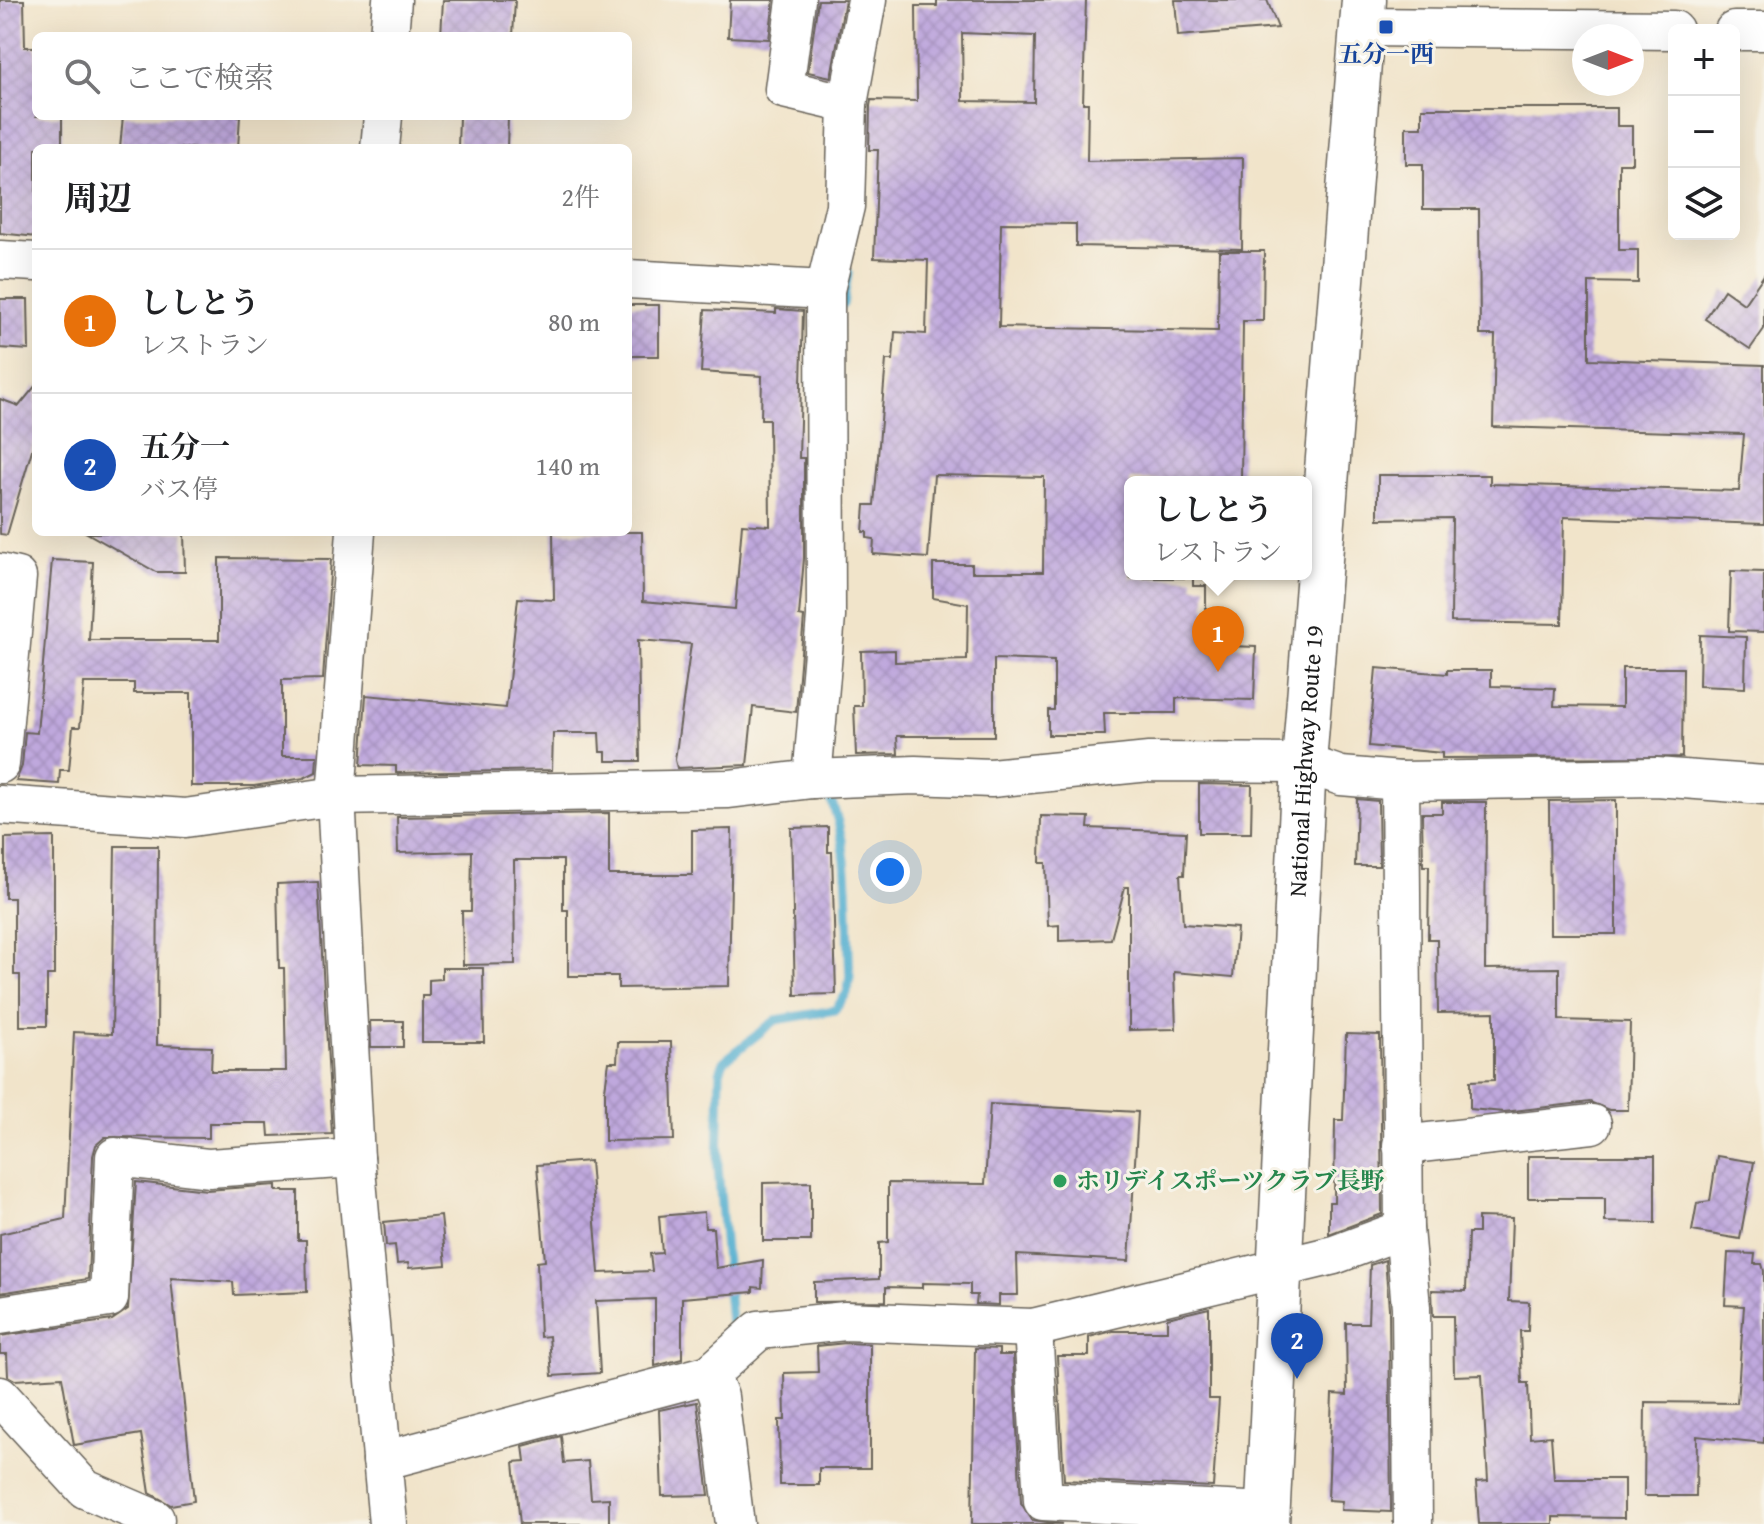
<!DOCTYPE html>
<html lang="ja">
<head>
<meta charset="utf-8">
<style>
	:root { --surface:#fff; --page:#f6f6f6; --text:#202124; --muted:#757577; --line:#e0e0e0; --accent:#b5179e }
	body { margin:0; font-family:"Gentium Book Plus","Noto Serif JP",serif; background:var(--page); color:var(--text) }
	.controls { position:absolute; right:24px; top:24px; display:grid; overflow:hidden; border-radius:12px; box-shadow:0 8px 32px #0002 }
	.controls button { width:72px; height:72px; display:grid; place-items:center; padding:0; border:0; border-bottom:2px solid var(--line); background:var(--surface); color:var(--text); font:40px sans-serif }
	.compass { position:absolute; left:1572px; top:24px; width:72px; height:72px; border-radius:50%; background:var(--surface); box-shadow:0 8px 32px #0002; rotate:90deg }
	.you { position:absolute; left:890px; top:872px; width:28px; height:28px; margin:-20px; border:6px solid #fff; border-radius:50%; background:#1a73e8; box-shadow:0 0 0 12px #1a73e833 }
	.badge { display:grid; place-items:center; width:52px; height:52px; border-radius:50%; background:var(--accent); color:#fff; font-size:26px; font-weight:700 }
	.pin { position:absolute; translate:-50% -66px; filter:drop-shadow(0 2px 4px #0008) }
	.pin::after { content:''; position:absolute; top:42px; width:28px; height:24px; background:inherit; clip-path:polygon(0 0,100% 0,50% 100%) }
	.popup { position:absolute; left:1124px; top:476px; width:188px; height:104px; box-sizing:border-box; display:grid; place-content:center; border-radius:12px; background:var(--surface); filter:drop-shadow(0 2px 6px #0005); font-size:26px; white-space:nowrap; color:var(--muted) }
	.popup b { font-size:30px; color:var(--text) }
	.popup::after { content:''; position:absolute; left:50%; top:100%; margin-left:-16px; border:16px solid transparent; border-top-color:var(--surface) }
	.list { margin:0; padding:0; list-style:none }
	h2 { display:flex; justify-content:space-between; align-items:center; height:104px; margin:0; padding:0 32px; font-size:34px }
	h2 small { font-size:26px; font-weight:400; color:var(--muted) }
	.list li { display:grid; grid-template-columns:52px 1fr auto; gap:24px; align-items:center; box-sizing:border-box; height:144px; padding:0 32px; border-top:2px solid var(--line) }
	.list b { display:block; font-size:30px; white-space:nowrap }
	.list p { margin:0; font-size:26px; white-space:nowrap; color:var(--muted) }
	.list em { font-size:26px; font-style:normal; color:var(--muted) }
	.icon { flex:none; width:44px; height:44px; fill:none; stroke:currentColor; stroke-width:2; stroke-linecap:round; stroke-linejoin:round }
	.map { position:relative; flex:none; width:1764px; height:1524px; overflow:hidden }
	.search { position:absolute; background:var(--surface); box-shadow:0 8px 32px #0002; left:32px; top:32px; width:600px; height:88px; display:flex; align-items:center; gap:20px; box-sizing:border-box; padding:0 28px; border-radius:12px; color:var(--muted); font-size:30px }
	.panel { position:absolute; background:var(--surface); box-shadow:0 8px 32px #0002; left:32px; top:144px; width:600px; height:392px; border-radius:12px }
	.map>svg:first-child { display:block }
</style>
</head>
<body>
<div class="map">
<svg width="1764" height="1524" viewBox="0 0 1764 1524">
	<defs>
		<pattern id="building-cross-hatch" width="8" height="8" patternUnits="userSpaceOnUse" patternTransform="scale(2)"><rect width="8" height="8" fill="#bfa8dd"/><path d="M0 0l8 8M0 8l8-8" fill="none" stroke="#a490bd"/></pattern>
	</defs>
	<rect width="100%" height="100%" fill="#f7f3e8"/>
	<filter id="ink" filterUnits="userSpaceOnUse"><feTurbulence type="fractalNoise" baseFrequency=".0125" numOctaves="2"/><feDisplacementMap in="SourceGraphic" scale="16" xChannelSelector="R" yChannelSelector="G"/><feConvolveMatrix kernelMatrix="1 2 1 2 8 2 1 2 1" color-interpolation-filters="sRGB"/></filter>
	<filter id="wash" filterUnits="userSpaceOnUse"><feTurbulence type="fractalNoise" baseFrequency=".006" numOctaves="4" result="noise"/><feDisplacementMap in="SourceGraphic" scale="32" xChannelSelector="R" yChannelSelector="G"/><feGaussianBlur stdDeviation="1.8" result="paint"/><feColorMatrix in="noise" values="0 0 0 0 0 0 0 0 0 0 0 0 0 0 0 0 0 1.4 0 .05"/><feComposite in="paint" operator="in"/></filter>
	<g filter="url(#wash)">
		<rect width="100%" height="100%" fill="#f1e4ca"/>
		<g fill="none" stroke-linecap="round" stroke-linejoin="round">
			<g stroke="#52afd0" stroke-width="9">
				<polyline points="843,304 848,272"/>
				<path d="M 731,1323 L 718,1167 L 720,1072 L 724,1061 L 776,1020 L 835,1010 L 847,993 L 850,977 C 846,914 853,851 828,792"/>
			</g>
		</g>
		<g id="blocks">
			<g fill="url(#building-cross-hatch)" fill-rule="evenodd">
				<polygon points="0,0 24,0 25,47 36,47 36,116 62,116 62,148 36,148 36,237 0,233"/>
				<polygon points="443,0 515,0 513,36 441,36"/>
				<polygon points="730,0 774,0 769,39 728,37"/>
				<polygon points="818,0 845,0 831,77 808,72"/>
				<path d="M 937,0 L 1086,0 L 1083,103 L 1088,103 L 1087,161 L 1243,158 L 1242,249 L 1076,246 L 1076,224 L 1001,223 L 999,327 L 1218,331 L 1219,251 L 1264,251 L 1263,321 L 1243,321 L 1241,481 L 1130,479 L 1130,578 L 1193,578 L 1193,586 L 1206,586 L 1206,645 L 1256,647 L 1254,700 L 1176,698 L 1176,713 L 1104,713 L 1105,735 L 1048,735 L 1048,710 L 1054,710 L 1054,661 L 994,659 L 994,736 L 897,736 L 898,754 L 856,755 L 854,706 L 862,706 L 861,651 L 895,650 L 895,662 L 967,660 L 968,604 L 933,598 L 933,564 L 972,564 L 972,572 L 1043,572 L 1044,477 L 934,475 L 928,558 L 873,554 L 874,539 L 867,538 L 867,532 L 863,532 L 865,505 L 874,505 L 886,360 L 893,360 L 895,332 L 926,334 L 928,260 L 874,258 L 878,150 L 869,150 L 870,106 L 871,100 L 917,101 L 916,6 L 937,6 ZM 962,33 L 1035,36 L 1034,102 L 963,101 Z"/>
				<polygon points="1175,0 1267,0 1278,28 1178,36"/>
				<polygon points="1422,108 1617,108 1617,126 1632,126 1632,163 1619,163 1619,250 1638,250 1638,283 1589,282 1589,359 1764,365 1764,524 1564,517 1562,624 1451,622 1452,518 1378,519 1378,475 1490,475 1490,484 1739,491 1744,434 1493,427 1495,335 1480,335 1479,209 1423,209 1423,164 1406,164 1406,127 1422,127"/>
				<polygon points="123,116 240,116 238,148 120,148"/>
				<polygon points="459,116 508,116 507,148 458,148"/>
				<polygon points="1764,275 1764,329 1750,349 1705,319 1724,290 1744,304"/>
				<polygon points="0,299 28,299 29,350 0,348"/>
				<rect x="628" y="305" width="31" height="51"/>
				<polygon points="776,309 803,311 799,458 804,458 804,558 799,616 804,617 796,712 753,707 747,765 677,768 675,760 691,644 638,640 640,761 606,761 606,752 600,752 599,733 553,733 552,770 396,773 396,766 361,765 366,695 506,708 518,598 554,600 553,532 642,532 643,601 735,609 742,524 770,526 769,419 761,419 762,376 701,372 705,310 776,313"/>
				<polygon points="36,385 36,436 7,535 0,534 0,399 19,406"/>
				<polygon points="172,532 184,532 185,572 156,572 87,533"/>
				<polygon points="219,558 331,559 323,679 282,680 282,756 317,756 316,772 304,778 254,786 191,786 191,693 134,693 134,683 84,683 80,727 73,727 69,770 60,770 59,784 16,781 22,766 25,732 37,733 52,560 93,562 89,640 219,640"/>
				<polygon points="1731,571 1764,572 1764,632 1729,631"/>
				<polygon points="1700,635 1746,637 1745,688 1699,686"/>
				<polygon points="1376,668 1447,674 1447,670 1491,670 1491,686 1555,688 1554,706 1622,707 1622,668 1683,668 1682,757 1442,758 1442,753 1369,746"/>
				<polygon points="1199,784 1252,785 1251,833 1199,833"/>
				<polygon points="1357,799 1378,801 1379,866 1355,866"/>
				<polygon points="1616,800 1616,934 1550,934 1549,801"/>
				<polygon points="1442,802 1486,802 1485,969 1559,968 1559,1020 1630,1022 1628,1110 1609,1110 1590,1102 1504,1112 1470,1109 1470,1081 1494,1080 1494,1012 1438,1013 1437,939 1428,939 1429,866 1423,866 1422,813 1442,813"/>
				<polygon points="609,813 609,875 692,875 692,830 732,829 729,986 618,988 618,976 568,976 568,910 563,910 563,860 514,860 515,964 463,965 462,911 471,911 472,851 398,853 397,817"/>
				<polygon points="1041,816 1089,817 1088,828 1186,832 1184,875 1180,875 1183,924 1237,928 1233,977 1174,972 1176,1029 1129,1030 1129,887 1125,887 1111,939 1059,941 1059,925 1048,926 1046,863 1040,863"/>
				<polygon points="828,827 828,852 832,852 836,994 795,995 791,828"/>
				<polygon points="54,837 54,975 47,975 47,1026 20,1026 20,975 14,975 14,898 5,898 5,838"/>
				<polygon points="115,846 158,846 157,1045 212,1047 211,1071 286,1071 284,968 279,968 277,884 318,882 332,1134 269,1136 268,1123 209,1123 209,1138 105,1137 96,1145 93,1156 88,1279 0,1293 0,1234 65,1219 74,1032 112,1034"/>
				<polygon points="442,968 483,968 484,1042 422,1042 422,996 429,996 429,980 442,979"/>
				<polygon points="370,1021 403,1021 403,1047 371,1047"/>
				<polygon points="1346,1034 1380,1035 1382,1214 1329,1234 1329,1202 1334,1202 1335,1120 1343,1120"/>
				<polygon points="618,1042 671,1042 674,1140 605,1141 605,1089 609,1062 617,1062"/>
				<polygon points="990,1104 1138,1112 1129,1261 1017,1255 1018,1295 999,1295 999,1305 976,1304 977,1295 970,1295 970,1284 922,1283 922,1288 886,1287 886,1301 814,1302 814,1282 879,1279 879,1243 888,1242 888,1183 985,1184"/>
				<polygon points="1528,1156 1655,1156 1655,1223 1605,1222 1605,1198 1528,1198"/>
				<polygon points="1717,1156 1754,1162 1740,1239 1692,1231 1697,1203 1710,1201"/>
				<polygon points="590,1161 599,1273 652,1271 650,1254 662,1253 659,1216 704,1212 705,1228 713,1228 716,1268 763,1260 762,1288 753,1287 753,1292 682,1298 682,1359 655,1366 655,1299 596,1301 600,1373 552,1376 549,1336 540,1337 537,1262 545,1261 537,1165"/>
				<polygon points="136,1182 207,1190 276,1185 276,1191 298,1191 298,1240 306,1240 307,1292 234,1295 233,1282 171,1278 194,1501 171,1505 150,1493 141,1434 74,1445 62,1377 15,1380 8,1376 7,1354 0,1354 0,1336 112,1320 128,1309"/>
				<polygon points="811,1182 811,1241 763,1241 763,1183"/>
				<polygon points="441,1216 446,1265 409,1268 408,1263 397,1264 395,1245 386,1246 384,1222"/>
				<polygon points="1478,1217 1512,1218 1509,1301 1529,1302 1528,1331 1520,1331 1522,1383 1528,1383 1530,1438 1551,1436 1554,1479 1624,1479 1624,1518 1553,1517 1553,1524 1479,1524 1476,1482 1488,1481 1482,1375 1454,1376 1453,1316 1433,1316 1432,1290 1466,1291 1468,1233 1478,1233"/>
				<polygon points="1728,1253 1755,1254 1754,1264 1762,1264 1764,1271 1764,1443 1697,1436 1696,1496 1644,1496 1645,1402 1737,1403 1744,1306 1725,1305"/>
				<polygon points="1385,1260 1389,1308 1391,1512 1341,1510 1342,1501 1328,1500 1332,1394 1347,1395 1346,1323 1368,1323 1370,1265"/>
				<polygon points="1209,1308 1209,1399 1219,1399 1213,1487 1064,1480 1057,1356 1089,1356 1089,1337 1113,1331 1167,1331 1167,1318"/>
				<polygon points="846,1343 870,1344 870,1468 819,1468 819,1485 780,1485 779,1420 785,1420 784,1373 818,1372 817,1346"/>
				<polygon points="975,1348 999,1349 999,1355 1013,1355 1021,1503 1032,1520 1063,1524 972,1524"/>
				<polygon points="697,1402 709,1495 662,1496 659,1410"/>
				<polygon points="561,1436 564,1463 588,1461 591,1499 609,1498 609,1524 520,1524 514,1462 525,1461 523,1446"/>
			</g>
		</g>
	</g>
	<g filter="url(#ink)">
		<use href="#blocks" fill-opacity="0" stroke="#676259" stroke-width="2"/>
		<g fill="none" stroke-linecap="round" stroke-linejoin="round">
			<defs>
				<g id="minor">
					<polyline points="796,0 784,89 848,104"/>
					<polyline points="1362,27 1674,30"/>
					<polyline points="1734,31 1764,31"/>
					<polyline points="389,36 392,0"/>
					<polyline points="380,148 383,116"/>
					<polyline points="0,260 36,262"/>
					<polyline points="628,279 825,290"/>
					<polyline points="356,532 336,796 355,1158 388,1524"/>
					<polyline points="0,573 17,577 0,764"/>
					<polyline points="812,779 826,617 825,290 845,206 848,104 867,0"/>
					<polyline points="1400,781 1404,1229 1411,1307 1413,1524"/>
					<polyline points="0,805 185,818 336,796 729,789 812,779 915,775 991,778 1149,762 1304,763 1341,776 1400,781 1656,777 1764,785"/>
					<polyline points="1402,1145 1592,1124"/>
					<polyline points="0,1315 109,1298 115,1157 209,1168 355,1158"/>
					<polyline points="1033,1328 1043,1501 1268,1512"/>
					<polyline points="710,1374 759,1330 845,1321 1033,1328 1334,1255 1404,1229"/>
					<polyline points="0,1396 85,1489 155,1519"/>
					<polyline points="382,1461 710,1374 719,1397 735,1524"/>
				</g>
				<g id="highway">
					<path id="s1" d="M 1267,1524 L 1304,763 L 1364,0"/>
				</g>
			</defs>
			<use href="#minor" stroke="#676259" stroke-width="41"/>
			<use href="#highway" stroke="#676259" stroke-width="47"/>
			<use href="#minor" stroke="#fff" stroke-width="38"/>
			<use href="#highway" stroke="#fff" stroke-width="44"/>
		</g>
	</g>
	<rect fill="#1a4fb4" stroke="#f7f3e8" stroke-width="3" x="1378" y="19" width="16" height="16" rx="4"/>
	<circle fill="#2e9e5b" stroke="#f7f3e8" stroke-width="3" cx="1060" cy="1181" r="8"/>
	<g text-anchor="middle" stroke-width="6" stroke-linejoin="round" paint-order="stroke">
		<g font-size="24" font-weight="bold" fill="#164399" stroke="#f7f3e8">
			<text x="1386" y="62">五分一西</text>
		</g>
		<g font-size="24" fill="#1c1c1c" stroke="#f7f3e8">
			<text dy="8" stroke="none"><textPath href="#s1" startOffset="764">National Highway Route 19</textPath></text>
		</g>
		<g font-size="24" font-weight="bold" fill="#27864d" stroke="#f7f3e8" text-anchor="start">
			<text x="1076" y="1189">ホリデイスポーツクラブ長野</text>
		</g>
	</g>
</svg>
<div class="controls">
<button>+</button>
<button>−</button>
<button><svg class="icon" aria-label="layers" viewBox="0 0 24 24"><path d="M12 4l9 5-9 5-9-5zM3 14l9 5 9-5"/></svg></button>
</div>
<svg class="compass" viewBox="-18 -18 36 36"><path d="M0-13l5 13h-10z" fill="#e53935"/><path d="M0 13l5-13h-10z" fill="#757577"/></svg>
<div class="you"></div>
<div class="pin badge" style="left:1218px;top:672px;background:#e8710a">1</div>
<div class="popup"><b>ししとう</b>レストラン</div>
<div class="pin badge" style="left:1297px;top:1379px;background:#1a4fb4">2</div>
<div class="search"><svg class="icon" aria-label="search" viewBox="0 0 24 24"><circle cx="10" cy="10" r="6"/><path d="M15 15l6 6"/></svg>ここで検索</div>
<section class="panel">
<h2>周辺<small>2件</small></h2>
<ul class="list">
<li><span class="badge" style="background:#e8710a">1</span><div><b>ししとう</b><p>レストラン</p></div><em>80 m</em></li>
<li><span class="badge" style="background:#1a4fb4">2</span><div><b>五分一</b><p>バス停</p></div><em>140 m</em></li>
</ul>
</section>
</div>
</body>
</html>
